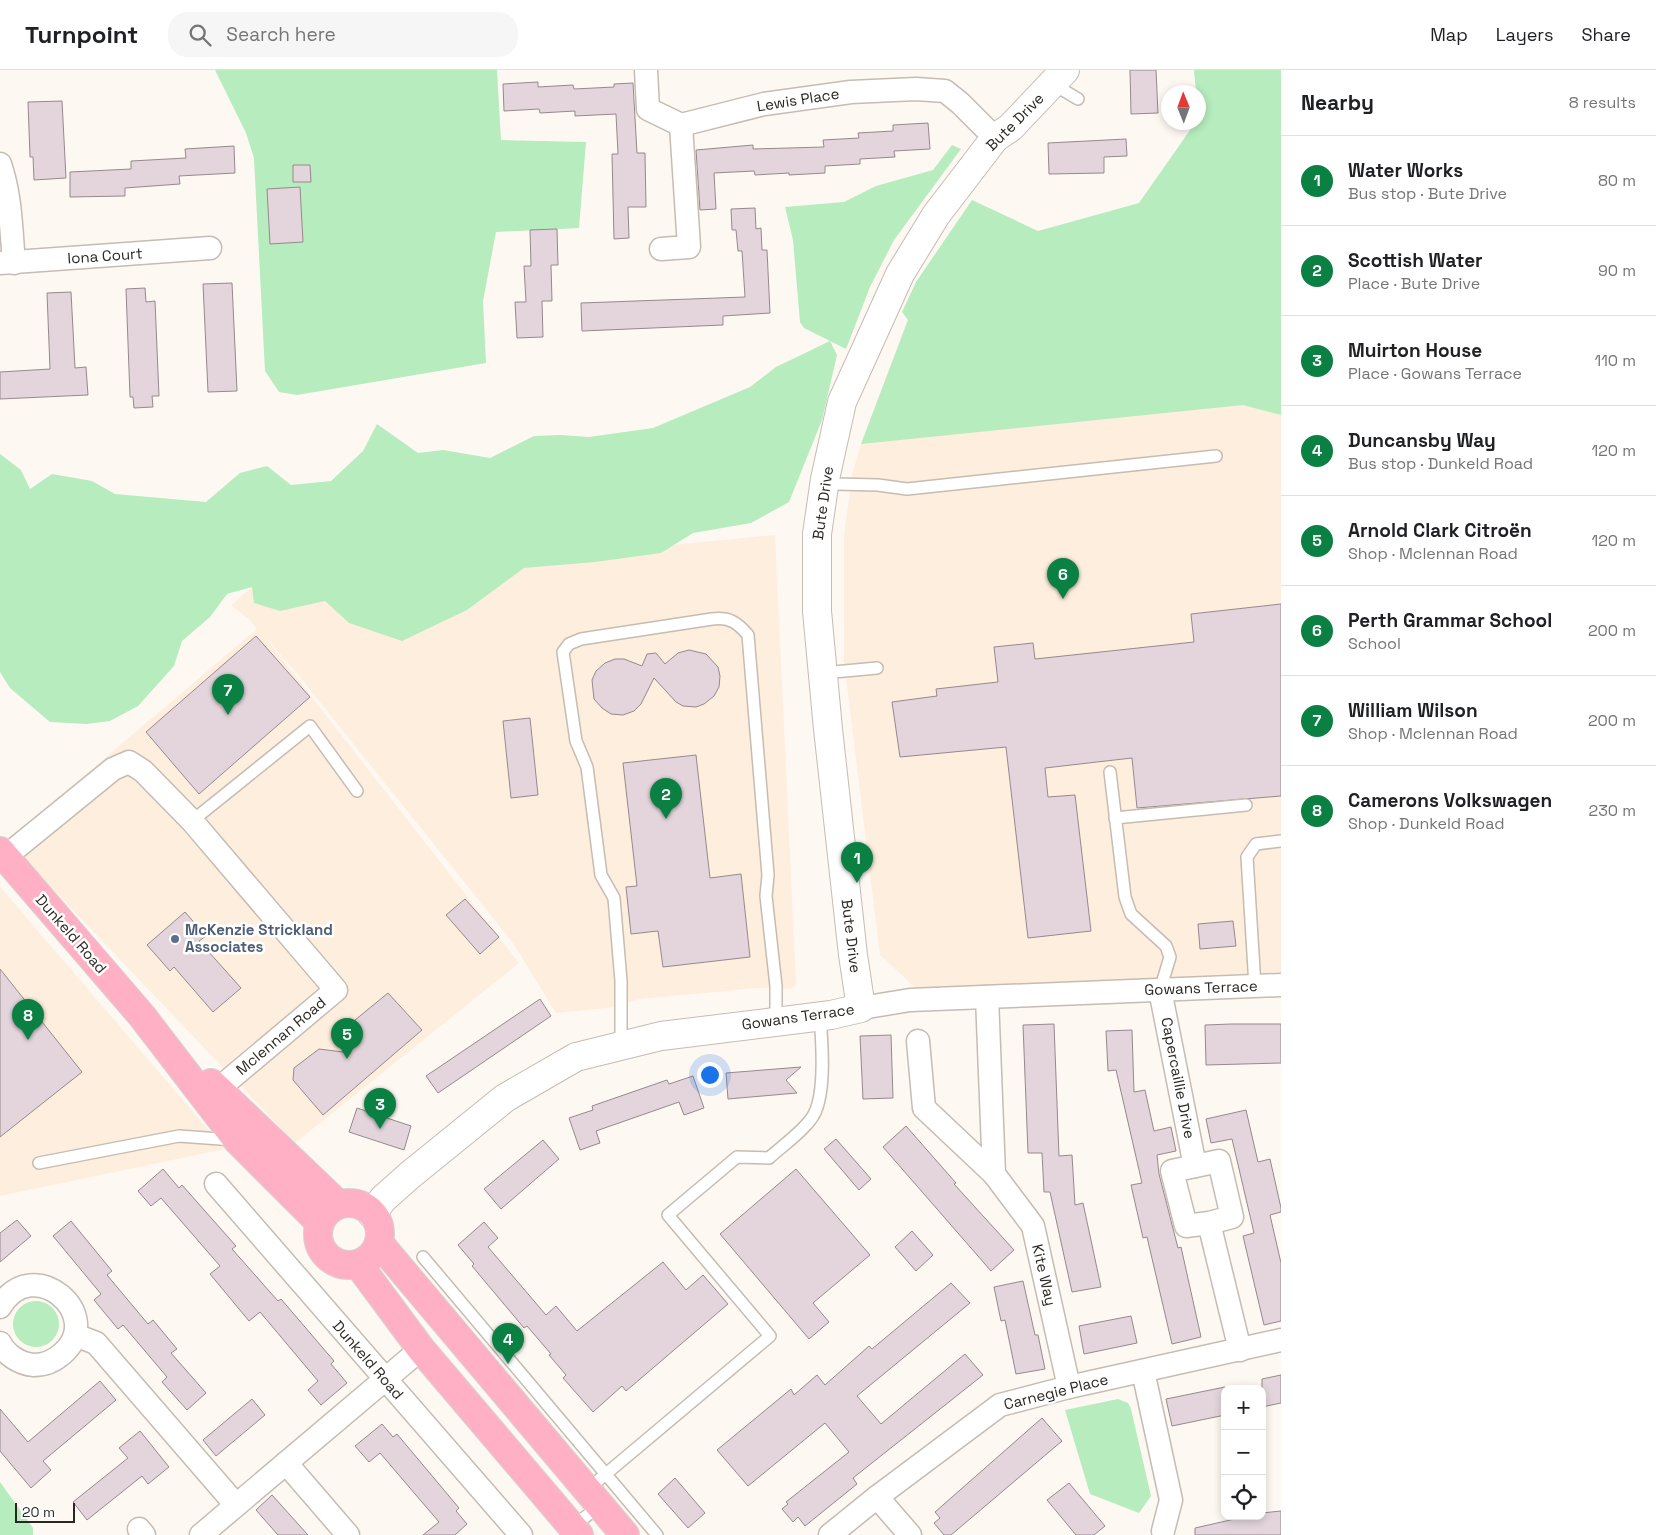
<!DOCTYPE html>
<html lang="en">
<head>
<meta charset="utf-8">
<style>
	:root { --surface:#fff; --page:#f6f6f6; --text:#202124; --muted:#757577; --line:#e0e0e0; --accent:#0b8043 }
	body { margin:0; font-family:"Space Grotesk",sans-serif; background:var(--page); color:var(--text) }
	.controls { position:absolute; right:15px; bottom:15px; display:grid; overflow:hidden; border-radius:10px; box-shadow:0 2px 8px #0003 }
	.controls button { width:45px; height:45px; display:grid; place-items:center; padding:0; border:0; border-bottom:1px solid var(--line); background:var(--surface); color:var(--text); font:25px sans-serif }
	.compass { position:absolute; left:1161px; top:15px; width:45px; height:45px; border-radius:50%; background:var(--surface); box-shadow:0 2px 8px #0003; rotate:359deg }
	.scale { position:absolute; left:15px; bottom:12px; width:60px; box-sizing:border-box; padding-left:5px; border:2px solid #2a2723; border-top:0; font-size:14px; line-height:18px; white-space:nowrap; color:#2a2723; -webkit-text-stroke:4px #fff; paint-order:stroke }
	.you { position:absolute; left:709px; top:1004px; width:18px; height:18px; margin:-12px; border:4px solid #fff; border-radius:50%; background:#1a73e8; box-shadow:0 0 0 8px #1a73e833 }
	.badge { display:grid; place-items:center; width:32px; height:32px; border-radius:50%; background:var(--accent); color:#fff; font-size:16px; font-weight:700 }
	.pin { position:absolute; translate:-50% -41px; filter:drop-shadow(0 1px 2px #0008) }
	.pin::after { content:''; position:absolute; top:26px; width:18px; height:15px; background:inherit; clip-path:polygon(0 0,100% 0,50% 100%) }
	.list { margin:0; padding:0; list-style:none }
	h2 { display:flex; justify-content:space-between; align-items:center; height:65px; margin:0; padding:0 20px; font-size:21px }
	h2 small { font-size:16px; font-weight:400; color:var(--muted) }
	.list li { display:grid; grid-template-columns:32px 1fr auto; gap:15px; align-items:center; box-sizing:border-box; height:90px; padding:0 20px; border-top:1px solid var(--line) }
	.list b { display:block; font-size:19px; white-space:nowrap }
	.list p { margin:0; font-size:16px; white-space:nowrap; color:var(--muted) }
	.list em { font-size:16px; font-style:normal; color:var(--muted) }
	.icon { flex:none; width:28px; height:28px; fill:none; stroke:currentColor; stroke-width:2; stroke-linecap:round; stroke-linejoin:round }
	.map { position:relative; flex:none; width:1281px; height:1465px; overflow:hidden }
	header { display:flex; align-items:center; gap:30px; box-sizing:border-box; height:70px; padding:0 25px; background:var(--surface); border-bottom:1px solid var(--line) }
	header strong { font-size:24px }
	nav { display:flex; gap:28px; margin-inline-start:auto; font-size:18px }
	.search { width:350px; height:45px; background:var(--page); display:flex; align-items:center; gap:12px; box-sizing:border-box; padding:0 18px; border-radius:20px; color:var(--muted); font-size:19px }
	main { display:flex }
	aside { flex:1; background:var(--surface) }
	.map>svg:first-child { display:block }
</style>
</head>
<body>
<header>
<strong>Turnpoint</strong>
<div class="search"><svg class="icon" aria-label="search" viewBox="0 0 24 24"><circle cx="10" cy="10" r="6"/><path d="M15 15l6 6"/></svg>Search here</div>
<nav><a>Map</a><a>Layers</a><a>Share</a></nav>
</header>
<main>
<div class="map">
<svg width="1281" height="1465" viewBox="0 0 1281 1465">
	<rect width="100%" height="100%" fill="#fef8f2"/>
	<g fill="#feeede">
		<polygon points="1281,20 1281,902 919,921 880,885 844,591 844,466 852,405 861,374 907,251 1152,147"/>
		<polygon points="775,465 796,914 792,919 758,918 640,929 607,938 556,943 513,873 295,601 265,567 519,893 295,1073 7,771 257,559 250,550 231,535 252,517 634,487 672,475"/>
		<polygon points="0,817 225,1079 0,1126"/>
	</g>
	<g fill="#b6ecbe">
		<polygon points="215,0 497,0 501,70 586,72 579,158 496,162 483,231 486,293 297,325 279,322 265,301 254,88 246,63"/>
		<polygon points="1194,0 1281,0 1281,345 1243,335 861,374 908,250 902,242 916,212 972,130 1038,161 1139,133 1195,53 1198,52 1198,22 1196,22"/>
		<polygon points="952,75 961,79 894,170 870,217 846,279 804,258 800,252 793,170 785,137 844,132 876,116 933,100"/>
		<polygon points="830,271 837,285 822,350 789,432 751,453 693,463 661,483 595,492 524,498 467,540 402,571 349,553 325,531 280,541 254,533 252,517 227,524 210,547 182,571 174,596 138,636 110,651 87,654 50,652 10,618 0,602 0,384 21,400 30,419 52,404 92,411 115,424 206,432 240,403 267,396 291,415 331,411 363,381 377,354 418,383 443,380 490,388 534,366 561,365 589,367 653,358 750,317 776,297"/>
		<circle cx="36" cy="1254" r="23"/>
		<polygon points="1118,1329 1128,1333 1131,1339 1151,1426 1139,1443 1090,1424 1065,1340"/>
		<polygon points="0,1412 33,1458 33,1465 0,1465"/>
	</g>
	<g fill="#e3d5db" stroke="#96898e">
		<polygon points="1130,0 1156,0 1158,43 1131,44"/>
		<polygon points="538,12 538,17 573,15 574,19 614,17 614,14 633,13 637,83 645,83 646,137 628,137 629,168 614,169 612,84 618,84 616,44 575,46 575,41 540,43 539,39 504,41 503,14"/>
		<polygon points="62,31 66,108 34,110 33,87 30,87 28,32"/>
		<polygon points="928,53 930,79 894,81 895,87 860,89 860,94 825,96 825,103 789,105 789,103 755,105 754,101 714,103 716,139 700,140 696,80 753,75 753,79 824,77 823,70 859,68 858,63 893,61 893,55"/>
		<polygon points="1126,69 1127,86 1104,87 1104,103 1049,104 1048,73"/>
		<polygon points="234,76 235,103 179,106 180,114 125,118 125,126 70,127 70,102 131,99 131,91 186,88 185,79"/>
		<polygon points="293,95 310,95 311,112 293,112"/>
		<polygon points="300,117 303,172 270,174 267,119"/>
		<polygon points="755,138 756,159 761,158 762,180 767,180 770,243 723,246 723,255 582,261 581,233 745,227 742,181 738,181 736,160 732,160 731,139"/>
		<polygon points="557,159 558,195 551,195 552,231 542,231 543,267 517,268 515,232 526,232 524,196 531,196 530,160"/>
		<polygon points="232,213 237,321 208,322 203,214"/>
		<polygon points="145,218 146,232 155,231 159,326 152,326 153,337 134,338 133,327 130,327 126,219"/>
		<polygon points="71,222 75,298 86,297 88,325 0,329 0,302 50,299 47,223"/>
		<polygon points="1281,534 1281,726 1137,738 1132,688 1045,698 1048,727 1075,725 1091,861 1028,868 1006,677 900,687 892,632 937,626 936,619 998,612 994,577 1033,573 1035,589 1194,572 1191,544"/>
		<polygon points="256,566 310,627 199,724 146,662"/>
		<polygon points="689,580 706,584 718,597 720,606 719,617 714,626 704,634 696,637 683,636 676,632 654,608 641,634 634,641 623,645 611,644 602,638 594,629 592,610 596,601 605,593 615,589 624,589 642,596 647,584 656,583 665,594 678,583"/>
		<polygon points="530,648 538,725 511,728 503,651"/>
		<polygon points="696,685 710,808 741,804 750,887 663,897 658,861 631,864 626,817 637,816 623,693"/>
		<polygon points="465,829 499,867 480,884 446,845"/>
		<polygon points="185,842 206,866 199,871 241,918 213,942 174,897 170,901 147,875"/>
		<polygon points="1233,851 1236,876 1200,879 1198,854"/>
		<polygon points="0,899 82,1002 0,1067"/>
		<polygon points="388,923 422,960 323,1045 293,1010 294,998 319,979 351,983 338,964"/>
		<polygon points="540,929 551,946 438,1023 426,1006"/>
		<polygon points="1054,954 1059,1086 1072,1085 1075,1135 1083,1133 1101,1217 1072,1222 1050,1122 1044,1122 1042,1083 1028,1083 1023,955"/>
		<polygon points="1231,954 1281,954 1281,993 1206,995 1205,955"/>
		<polygon points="1132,960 1134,1022 1145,1020 1154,1061 1171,1057 1176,1081 1157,1085 1159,1104 1178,1178 1181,1177 1201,1267 1172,1274 1147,1167 1143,1168 1131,1115 1142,1113 1116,1000 1108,1001 1106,961"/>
		<polygon points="891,965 893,1028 863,1029 860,966"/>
		<polygon points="801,997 786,1010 797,1023 728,1029 726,1003"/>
		<polygon points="693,1006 704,1038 684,1045 679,1032 596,1061 600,1073 580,1080 569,1048 593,1040 592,1036 667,1010 669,1014"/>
		<polygon points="357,1038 411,1056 404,1080 349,1062"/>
		<polygon points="1246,1040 1258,1092 1270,1089 1281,1138 1281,1142 1270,1145 1281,1193 1281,1251 1264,1255 1243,1166 1254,1163 1232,1069 1211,1073 1206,1049"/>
		<polygon points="906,1056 956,1113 954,1114 1014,1180 991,1201 883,1077"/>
		<polygon points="836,1069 871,1109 859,1120 824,1079"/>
		<polygon points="543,1070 559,1089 501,1139 484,1119"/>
		<polygon points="163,1099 179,1118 182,1115 236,1176 232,1179 278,1231 281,1229 334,1291 331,1294 347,1313 321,1335 308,1320 318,1311 260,1242 249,1251 210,1204 220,1196 161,1128 151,1136 138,1121"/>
		<polygon points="796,1099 870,1185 813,1233 829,1252 809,1269 720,1164"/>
		<polygon points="17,1150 31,1166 0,1192 0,1163"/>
		<polygon points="71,1151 112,1201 107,1205 148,1254 153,1250 177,1279 171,1283 206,1323 187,1340 162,1312 167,1307 123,1255 118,1259 94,1230 101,1224 53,1166"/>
		<polygon points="484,1152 498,1168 488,1177 546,1245 556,1236 577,1261 663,1192 686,1220 703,1205 728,1234 626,1321 622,1316 593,1342 563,1308 566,1305 549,1285 551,1284 527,1256 524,1258 472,1196 474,1194 458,1175"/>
		<polygon points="912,1161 933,1185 916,1201 895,1177"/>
		<polygon points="1023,1211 1035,1265 1038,1265 1045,1299 1016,1304 1005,1250 1001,1251 994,1217"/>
		<polygon points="951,1213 970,1233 857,1326 881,1354 965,1284 983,1305 853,1408 857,1414 805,1456 798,1447 793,1452 782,1439 788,1434 786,1432 849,1382 825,1353 748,1416 717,1380 791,1319 794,1325 817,1305 825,1315 869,1276 872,1279"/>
		<polygon points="1131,1246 1137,1273 1084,1284 1079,1256"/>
		<polygon points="1281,1305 1281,1333 1262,1337 1262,1309"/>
		<polygon points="100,1311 116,1330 43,1391 51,1400 31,1418 0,1381 0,1339 28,1372"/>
		<polygon points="1225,1317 1225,1345 1172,1356 1166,1329"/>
		<polygon points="252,1329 265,1345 216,1386 203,1370"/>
		<polygon points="1042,1348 1062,1371 951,1465 944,1465 934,1453 940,1448 935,1442"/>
		<polygon points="382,1354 393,1367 397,1364 459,1438 456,1441 467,1454 455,1465 423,1465 439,1452 380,1383 369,1392 355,1376"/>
		<polygon points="140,1361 169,1397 148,1414 142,1406 87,1450 73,1432 128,1388 119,1378"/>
		<polygon points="675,1408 705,1443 688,1458 658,1424"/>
		<polygon points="1069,1413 1105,1456 1094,1465 1076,1465 1047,1430"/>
		<polygon points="272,1425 308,1465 278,1465 256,1440"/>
		<polygon points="1281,1441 1281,1465 1195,1465 1195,1458 1248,1446 1262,1446 1262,1443"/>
	</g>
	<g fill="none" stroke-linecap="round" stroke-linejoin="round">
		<defs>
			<g id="lane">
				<polyline points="1053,14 1078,29"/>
				<polyline points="825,409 836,414 878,415 907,419 1216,386"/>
				<polyline points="823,603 877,598"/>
				<polyline points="1110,702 1125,827 1131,844 1166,876 1170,887 1160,920"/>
				<polyline points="1115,748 1246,735"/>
				<polyline points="192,751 310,656 357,721"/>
				<polyline points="1255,916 1247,787 1256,774 1281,771"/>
				<path d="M 621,974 L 621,911 L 614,828 L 601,805 L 587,697 L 576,671 L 563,582 L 569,574 L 581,569 L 712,549 C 729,547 737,552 748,565 L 768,805 L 766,826 L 776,916 L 776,951"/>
				<polyline points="39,1093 179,1066 234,1070"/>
				<polyline points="423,1187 657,1465"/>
				<path d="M 588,1419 L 770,1266 L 668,1145 L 737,1087 L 769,1088 C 782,1076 800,1064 811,1049 C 827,1029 822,971 820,947"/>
				<polyline points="572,1457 601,1435"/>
			</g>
			<g id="street">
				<polyline points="646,0 648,39 681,55 764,34 851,22 916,19 945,21 960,33 995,68"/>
				<path d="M 0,94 C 11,126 11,159 14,193"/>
				<polyline points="661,179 689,177 681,55"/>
				<polyline points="0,193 210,178"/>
				<polyline points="5,787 113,699 129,692 143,701 192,751 336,920 217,1020"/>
				<polyline points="1160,920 1195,1096"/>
				<polyline points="987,927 994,1104 1033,1156 1069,1317"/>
				<polyline points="861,938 910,930 1281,915"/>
				<polyline points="918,971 924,1038 994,1104"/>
				<polyline points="216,1114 521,1465"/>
				<polyline points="1209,1153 1232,1147 1219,1091 1172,1101 1186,1156 1209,1153 1240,1280"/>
				<path d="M 0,1237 C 33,1181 107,1246 62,1284 C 54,1291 45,1295 34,1295 C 20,1294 6,1285 0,1273"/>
				<polyline points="75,1265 96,1273 236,1435"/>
				<polyline points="1143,1301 1171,1430 1163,1461"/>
				<polyline points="286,1393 348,1465"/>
				<polyline points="139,1459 144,1465"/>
				<polyline points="201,1465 421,1279"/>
				<polyline points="830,1465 877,1427"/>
				<polyline points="910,1465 877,1427 1000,1335 1069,1317 1281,1270"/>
			</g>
			<polyline id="secondary" points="372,1144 383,1129 410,1105 505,1028 576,987 661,966 831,945 861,938 853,885 828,659 817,541 817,464 825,409 842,332 900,204 936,145 995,68 1011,57 1065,0"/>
			<g id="primary">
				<polyline points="0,781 142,946 238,1071 320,1153"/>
				<polyline points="211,1013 338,1134"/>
				<circle cx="349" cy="1164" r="31"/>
				<polyline points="379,1173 625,1465"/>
				<polyline points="358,1194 421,1279 579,1465"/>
			</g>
		</defs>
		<use href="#lane" stroke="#c5bcb2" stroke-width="14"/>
		<use href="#street" stroke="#c5bcb2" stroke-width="25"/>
		<use href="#secondary" stroke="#c5bcb2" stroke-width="30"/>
		<use href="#primary" stroke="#d4d4d3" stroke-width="30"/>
		<use href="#lane" stroke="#fff" stroke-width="11"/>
		<use href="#street" stroke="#fff" stroke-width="22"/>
		<use href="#secondary" stroke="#fff" stroke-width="28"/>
		<use href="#primary" stroke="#ffb0c5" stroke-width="28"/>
	</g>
	<circle fill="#5c6f8a" stroke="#fff" stroke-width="2" cx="175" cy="869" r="5"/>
	<g text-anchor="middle" stroke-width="5" stroke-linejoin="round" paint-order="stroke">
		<g font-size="15" fill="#2a2723" stroke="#fff">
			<text transform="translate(798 30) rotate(-9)" y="5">Lewis Place</text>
			<text transform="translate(1015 52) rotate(-45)" y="5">Bute Drive</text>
			<text transform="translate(105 186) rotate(-4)" y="5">Iona Court</text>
			<text transform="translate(823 433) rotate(-82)" y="5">Bute Drive</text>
			<text transform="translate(71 864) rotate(49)" y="5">Dunkeld Road</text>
			<text transform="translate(851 866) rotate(83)" y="5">Bute Drive</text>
			<text transform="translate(1201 918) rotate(-2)" y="5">Gowans Terrace</text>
			<text transform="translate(798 947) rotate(-8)" y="5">Gowans Terrace</text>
			<text transform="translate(281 966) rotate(-40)" y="5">Mclennan Road</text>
			<text transform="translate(1178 1008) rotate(79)" y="5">Capercaillie Drive</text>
			<text transform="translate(1044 1205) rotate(77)" y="5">Kite Way</text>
			<text transform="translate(368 1290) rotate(49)" y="5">Dunkeld Road</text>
			<text transform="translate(1056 1322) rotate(-14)" y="5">Carnegie Place</text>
		</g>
		<g font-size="15" font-weight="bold" fill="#4e5e75" stroke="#fff" text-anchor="start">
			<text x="185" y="865">McKenzie Strickland<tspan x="185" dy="17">Associates</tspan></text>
		</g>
	</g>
</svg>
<div class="controls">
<button>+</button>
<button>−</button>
<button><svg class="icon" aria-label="locate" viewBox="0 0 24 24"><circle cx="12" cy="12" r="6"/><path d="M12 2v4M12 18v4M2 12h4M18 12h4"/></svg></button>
</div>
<svg class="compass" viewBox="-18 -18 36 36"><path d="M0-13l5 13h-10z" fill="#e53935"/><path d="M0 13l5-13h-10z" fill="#757577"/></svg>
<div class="scale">20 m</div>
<div class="you"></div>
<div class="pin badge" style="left:857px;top:813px">1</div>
<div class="pin badge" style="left:666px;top:749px">2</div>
<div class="pin badge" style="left:380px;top:1059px">3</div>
<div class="pin badge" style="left:508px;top:1294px">4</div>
<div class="pin badge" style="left:347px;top:989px">5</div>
<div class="pin badge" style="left:1063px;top:529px">6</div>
<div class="pin badge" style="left:228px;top:645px">7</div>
<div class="pin badge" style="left:28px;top:970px">8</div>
</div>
<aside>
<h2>Nearby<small>8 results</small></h2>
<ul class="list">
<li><span class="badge">1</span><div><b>Water Works</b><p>Bus stop · Bute Drive</p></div><em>80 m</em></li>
<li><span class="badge">2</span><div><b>Scottish Water</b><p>Place · Bute Drive</p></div><em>90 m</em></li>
<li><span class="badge">3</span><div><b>Muirton House</b><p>Place · Gowans Terrace</p></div><em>110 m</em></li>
<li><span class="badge">4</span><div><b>Duncansby Way</b><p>Bus stop · Dunkeld Road</p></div><em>120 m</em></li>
<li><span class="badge">5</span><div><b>Arnold Clark Citroën</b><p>Shop · Mclennan Road</p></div><em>120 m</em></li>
<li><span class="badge">6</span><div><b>Perth Grammar School</b><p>School</p></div><em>200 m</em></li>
<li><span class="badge">7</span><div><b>William Wilson</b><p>Shop · Mclennan Road</p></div><em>200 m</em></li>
<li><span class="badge">8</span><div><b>Camerons Volkswagen</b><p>Shop · Dunkeld Road</p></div><em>230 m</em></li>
</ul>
</aside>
</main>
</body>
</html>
